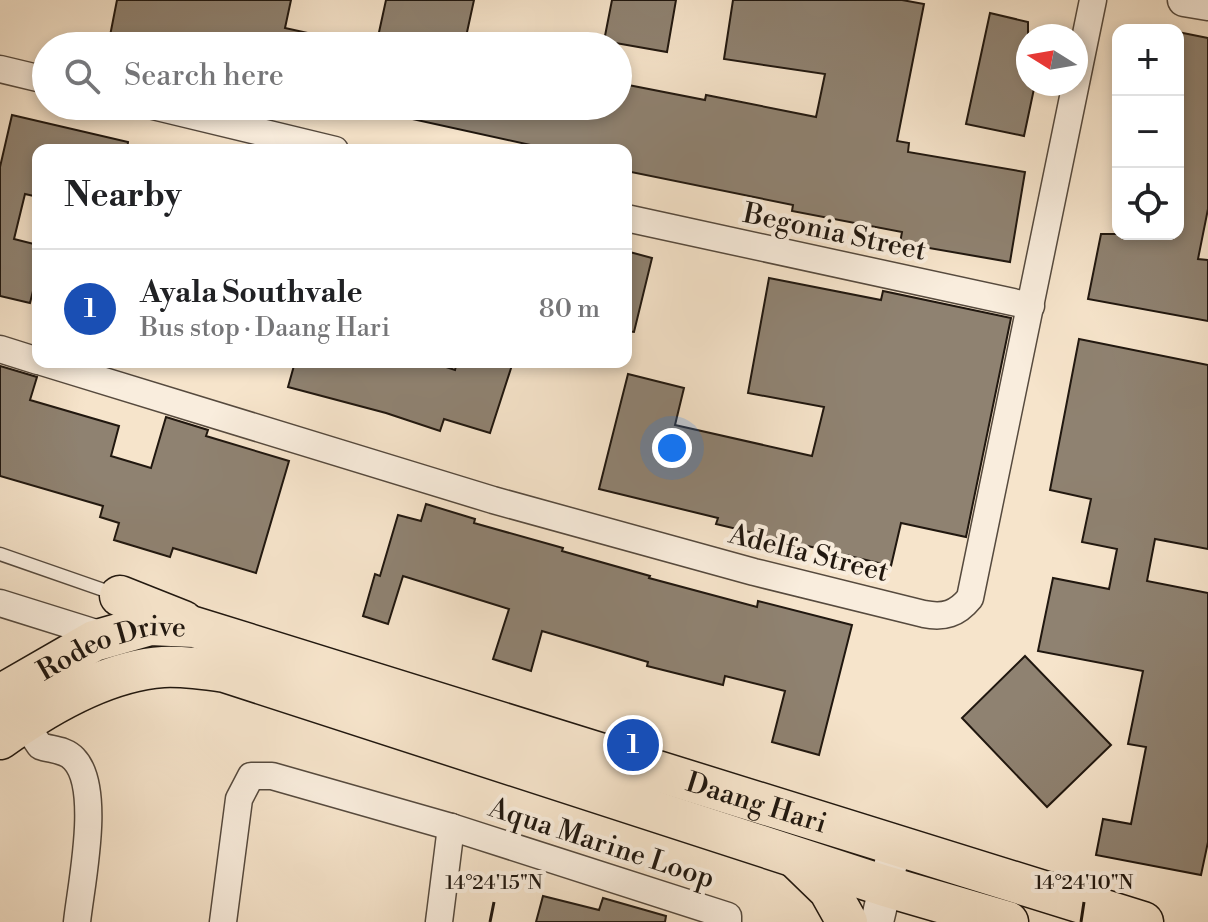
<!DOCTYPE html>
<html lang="en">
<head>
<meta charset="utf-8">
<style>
	:root { --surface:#fff; --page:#f2f2f2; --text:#202124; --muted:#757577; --line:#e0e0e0; --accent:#8f2418 }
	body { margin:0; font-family:"Libre Bodoni",serif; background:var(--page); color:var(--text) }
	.controls { position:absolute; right:24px; top:24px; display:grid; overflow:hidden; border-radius:16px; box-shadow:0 4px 12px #0003 }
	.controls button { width:72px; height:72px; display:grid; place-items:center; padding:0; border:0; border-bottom:2px solid var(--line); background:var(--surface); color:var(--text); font:40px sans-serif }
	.compass { position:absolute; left:1016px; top:24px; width:72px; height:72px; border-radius:50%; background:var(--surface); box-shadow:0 4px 12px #0003; rotate:281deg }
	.you { position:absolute; left:672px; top:448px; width:28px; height:28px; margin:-20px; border:6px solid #fff; border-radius:50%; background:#1a73e8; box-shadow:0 0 0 12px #1a73e833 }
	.badge { display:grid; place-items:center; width:52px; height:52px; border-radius:50%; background:var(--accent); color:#fff; font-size:26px; font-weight:700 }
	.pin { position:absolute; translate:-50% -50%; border:4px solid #fff; box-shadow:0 2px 8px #0006 }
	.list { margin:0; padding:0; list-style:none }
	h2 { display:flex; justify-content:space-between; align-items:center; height:104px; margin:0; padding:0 32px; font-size:34px }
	h2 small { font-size:26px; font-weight:400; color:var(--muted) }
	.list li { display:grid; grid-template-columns:52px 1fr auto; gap:24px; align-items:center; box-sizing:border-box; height:120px; padding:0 32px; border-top:2px solid var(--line) }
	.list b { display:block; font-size:30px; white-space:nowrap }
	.list p { margin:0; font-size:26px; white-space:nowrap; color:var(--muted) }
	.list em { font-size:26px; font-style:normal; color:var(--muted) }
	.icon { flex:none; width:44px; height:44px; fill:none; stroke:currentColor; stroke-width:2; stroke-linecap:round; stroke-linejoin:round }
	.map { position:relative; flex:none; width:1208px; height:922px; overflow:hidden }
	.search { position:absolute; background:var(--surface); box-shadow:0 4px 12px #0003; left:32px; top:32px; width:600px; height:88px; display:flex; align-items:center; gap:20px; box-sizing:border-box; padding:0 28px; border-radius:44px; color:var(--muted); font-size:30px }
	.panel { position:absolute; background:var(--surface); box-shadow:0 4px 12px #0003; left:32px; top:144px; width:600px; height:224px; border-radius:16px }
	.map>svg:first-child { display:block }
</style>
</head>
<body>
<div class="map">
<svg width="1208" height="922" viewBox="0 0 1208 922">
	<rect width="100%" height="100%" fill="#f6e4cb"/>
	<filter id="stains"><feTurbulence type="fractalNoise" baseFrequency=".0025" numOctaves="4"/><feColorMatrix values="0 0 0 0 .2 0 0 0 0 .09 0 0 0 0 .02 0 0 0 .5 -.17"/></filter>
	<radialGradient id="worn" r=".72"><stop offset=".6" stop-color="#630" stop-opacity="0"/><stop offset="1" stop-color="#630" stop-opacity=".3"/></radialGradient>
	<g fill="#8f8271" stroke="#20170f" stroke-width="2">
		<polygon points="117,0 291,0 285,28 326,37 325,46 108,46"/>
		<polygon points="386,0 474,0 464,46 376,46"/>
		<polygon points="612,0 676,0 667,52 604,41"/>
		<polygon points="733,0 902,0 924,4 897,141 909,143 908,152 1025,172 1010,262 900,243 902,232 792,211 793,205 626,171 626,150 553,150 394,115 395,106 618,106 618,83 705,100 706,95 816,117 825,74 724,59"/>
		<polygon points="990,13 1028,22 1028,84 1035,84 1024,136 966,124"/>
		<polygon points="1178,32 1208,38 1208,209 1198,259 1208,260 1208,321 1088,299 1101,234 1178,234"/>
		<polygon points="12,115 128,142 127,150 38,150 38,197 25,194 14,239 38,245 38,271 30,303 0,296 0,167"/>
		<polygon points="626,251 652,258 634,332 626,331"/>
		<polygon points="769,278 881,300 883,291 1011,318 966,537 901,523 891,566 716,524 718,518 599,489 628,374 684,388 675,425 812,456 824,407 748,393"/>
		<polygon points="1079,339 1208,365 1208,549 1155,539 1147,581 1208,593 1208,842 1201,875 1096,855 1103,819 1131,824 1146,747 1128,744 1143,671 1038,651 1053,578 1109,589 1117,549 1082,542 1091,499 1050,490"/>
		<polygon points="295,362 431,362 455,370 457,362 513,362 490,433 444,419 440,431 386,413 288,387"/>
		<polygon points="0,366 37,377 30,400 119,426 111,456 151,468 166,417 208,430 206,436 289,461 256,573 173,548 170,557 114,540 119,523 100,517 103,506 0,476"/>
		<polygon points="426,504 475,519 474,523 563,548 562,551 650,576 649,578 757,607 758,601 852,625 819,755 772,742 785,691 725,676 723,685 647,666 648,662 542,631 531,671 493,659 509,609 403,576 388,624 363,616 375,574 380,576 398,515 421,521"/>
		<polygon points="1025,656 1111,745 1047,807 962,718"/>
		<polygon points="543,896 599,910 603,898 666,916 665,922 536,922"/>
	</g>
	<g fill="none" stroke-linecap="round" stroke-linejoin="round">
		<defs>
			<polyline id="service" points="0,554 115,594"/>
			<g id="minor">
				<polyline points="0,69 46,80"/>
				<polyline points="153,106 335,150"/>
				<polyline points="626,218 1031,306"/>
				<polyline points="0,349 38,361"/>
				<path d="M 42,362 L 493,500 L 754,572 L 924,614 C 944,618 957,614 970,598 L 1093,0"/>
				<polyline points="0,603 112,638"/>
				<path d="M 15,709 L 40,746 C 51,750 65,749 74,759 C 102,788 81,884 77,922"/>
				<polyline points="223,922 239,799 251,776 272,776 451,827 728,916 728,922"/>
				<polyline points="439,922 451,827"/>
			</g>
			<g id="tertiary">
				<polyline points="1184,0 1208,4"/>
				<polyline points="877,922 895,846"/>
			</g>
			<g id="primary">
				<polyline points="120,596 183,621"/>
				<path id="s1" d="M 0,695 L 94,641 L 150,625 L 194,627 L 1143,922"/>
				<path d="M 0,739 C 46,706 105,671 163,667 C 184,666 205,669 225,672 L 885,886 L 1008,922"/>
				<polyline points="797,859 829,890 847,922"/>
			</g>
		</defs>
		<use href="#service" stroke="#564a3e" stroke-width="15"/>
		<use href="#minor" stroke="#564a3e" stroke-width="29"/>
		<use href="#tertiary" stroke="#564a3e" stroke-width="35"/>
		<use href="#primary" stroke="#20170f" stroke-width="43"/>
		<use href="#service" stroke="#f9eddd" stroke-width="12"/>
		<use href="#minor" stroke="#f9eddd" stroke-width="26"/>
		<use href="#tertiary" stroke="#f9eddd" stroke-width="32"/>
		<use href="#primary" stroke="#f6e4cb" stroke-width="40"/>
	</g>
	<path fill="none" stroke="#20170f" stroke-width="3" d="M 490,922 L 494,902M 1081,922 L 1084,902"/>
	<g text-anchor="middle" stroke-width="8" stroke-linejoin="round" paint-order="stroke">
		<g font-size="28" fill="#20170f" stroke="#f9eddd">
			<text transform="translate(835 231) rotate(12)" y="10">Begonia Street</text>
			<text transform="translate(809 552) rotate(14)" y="10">Adelfa Street</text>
			<text dy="10" stroke="none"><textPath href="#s1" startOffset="124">Rodeo Drive</textPath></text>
			<text dy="10" stroke="none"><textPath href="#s1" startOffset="800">Daang Hari</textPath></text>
			<text transform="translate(602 842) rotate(18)" y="10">Aqua Marine Loop</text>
		</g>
	</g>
	<g font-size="20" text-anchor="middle" fill="#20170f" stroke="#f9eddd" stroke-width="8" stroke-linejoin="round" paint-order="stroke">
		<text x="494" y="889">14°24'15"N</text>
		<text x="1084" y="889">14°24'10"N</text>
	</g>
	<rect width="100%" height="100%" filter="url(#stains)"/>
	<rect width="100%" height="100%" fill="url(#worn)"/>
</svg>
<div class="controls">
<button>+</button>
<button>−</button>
<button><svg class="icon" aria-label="locate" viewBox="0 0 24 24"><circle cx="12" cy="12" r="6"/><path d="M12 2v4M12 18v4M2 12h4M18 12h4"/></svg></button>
</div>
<svg class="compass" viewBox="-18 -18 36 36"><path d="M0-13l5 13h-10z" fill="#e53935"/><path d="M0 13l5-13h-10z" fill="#757577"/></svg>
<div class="you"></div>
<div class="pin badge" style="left:633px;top:745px;background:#1a4fb4">1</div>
<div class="search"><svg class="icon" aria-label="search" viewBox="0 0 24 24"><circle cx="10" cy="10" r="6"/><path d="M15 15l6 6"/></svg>Search here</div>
<section class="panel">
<h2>Nearby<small></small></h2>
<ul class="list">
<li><span class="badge" style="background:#1a4fb4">1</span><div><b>Ayala Southvale</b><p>Bus stop · Daang Hari</p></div><em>80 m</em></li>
</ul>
</section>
</div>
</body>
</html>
